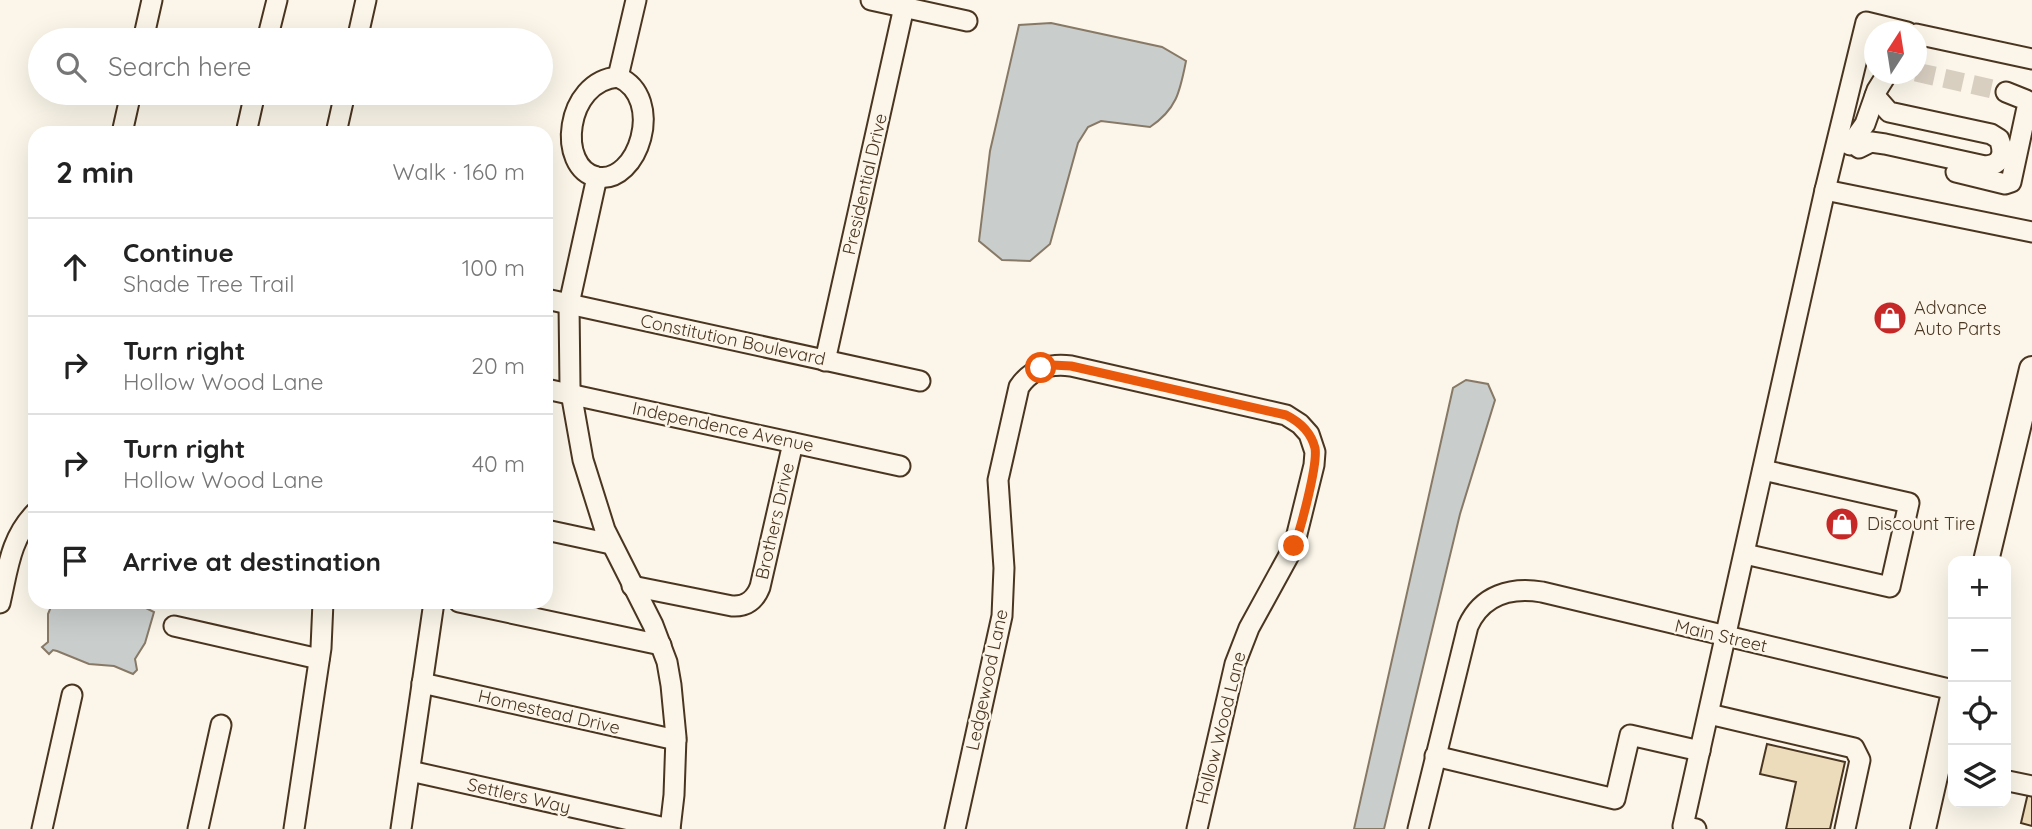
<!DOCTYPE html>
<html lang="en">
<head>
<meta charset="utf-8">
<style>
	:root { --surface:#fff; --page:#f2f2f2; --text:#222; --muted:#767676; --line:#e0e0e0 }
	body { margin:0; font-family:Quicksand,sans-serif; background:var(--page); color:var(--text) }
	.controls { position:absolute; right:21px; bottom:21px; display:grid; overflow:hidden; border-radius:14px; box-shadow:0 7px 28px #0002 }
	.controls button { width:63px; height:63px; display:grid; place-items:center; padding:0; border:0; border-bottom:2px solid var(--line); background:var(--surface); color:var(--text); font:35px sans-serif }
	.compass { position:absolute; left:1864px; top:21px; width:63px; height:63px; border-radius:50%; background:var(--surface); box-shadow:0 7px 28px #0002; rotate:12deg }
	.stop { position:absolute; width:21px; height:21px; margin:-16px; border:5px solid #ea580c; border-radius:50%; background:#fff }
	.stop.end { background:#ea580c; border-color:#fff; box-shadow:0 2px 7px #0008 }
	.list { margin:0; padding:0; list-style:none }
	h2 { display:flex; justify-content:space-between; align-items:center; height:91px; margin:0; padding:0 28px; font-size:30px }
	h2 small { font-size:23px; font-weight:400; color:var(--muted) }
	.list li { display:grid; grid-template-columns:46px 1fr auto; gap:21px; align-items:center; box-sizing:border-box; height:98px; padding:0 28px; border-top:2px solid var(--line) }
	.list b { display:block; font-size:26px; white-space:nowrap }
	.list p { margin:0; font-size:23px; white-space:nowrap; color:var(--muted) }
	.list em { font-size:23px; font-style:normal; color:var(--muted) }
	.icon { flex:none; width:38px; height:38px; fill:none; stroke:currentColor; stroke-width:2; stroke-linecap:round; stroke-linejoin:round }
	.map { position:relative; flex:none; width:2032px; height:829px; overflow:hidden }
	.search { position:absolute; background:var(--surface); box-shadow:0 7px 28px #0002; left:28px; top:28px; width:525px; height:77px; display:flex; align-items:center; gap:18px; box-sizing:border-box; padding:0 24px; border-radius:38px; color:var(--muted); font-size:26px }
	.panel { position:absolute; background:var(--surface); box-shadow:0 7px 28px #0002; left:28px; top:126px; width:525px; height:483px; border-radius:21px }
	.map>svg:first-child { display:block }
</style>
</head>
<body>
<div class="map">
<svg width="2032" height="829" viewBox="0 0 2032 829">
	<rect width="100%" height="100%" fill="#fbf6e9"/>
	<g fill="#c9cecd" stroke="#887966" stroke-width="2">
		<path d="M 1051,23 L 1162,47 L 1186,61 C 1180,91 1177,109 1150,127 L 1101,121 L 1088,127 L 1078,143 L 1050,244 L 1030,261 L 1002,260 L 979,241 L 990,151 L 1019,25 Z"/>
		<polygon points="1466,380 1488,384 1495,400 1460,514 1384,829 1354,829 1453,388"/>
		<polygon points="53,602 134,602 154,612 145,643 135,659 137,670 133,674 114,666 89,664 57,651 53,650 49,654 42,647 48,642 48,614"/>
	</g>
	<g fill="#ecdcbc" stroke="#4a3520" stroke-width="2">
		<polygon points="1767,744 1845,762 1830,829 1786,829 1796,782 1760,774"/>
		<polygon points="2028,793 2032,793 2032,826 2021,823"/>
	</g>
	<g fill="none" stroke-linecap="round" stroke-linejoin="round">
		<polyline stroke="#d8cfc1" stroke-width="19" stroke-dasharray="19 10" stroke-linecap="butt" points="1916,72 2006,92"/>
		<defs>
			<g id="minor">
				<polyline points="871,0 967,21"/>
				<polyline points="1916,34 2032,59"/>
				<polyline points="143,40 152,0"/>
				<polyline points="267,40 277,0"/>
				<polyline points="357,40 366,0"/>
				<path d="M 618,77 C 666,98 638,185 597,177 C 556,168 565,81 618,77 Z"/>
				<polyline points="618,77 636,0"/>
				<polyline points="122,133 131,93"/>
				<polyline points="246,133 255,93"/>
				<polyline points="336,133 345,93"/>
				<polyline points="1850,145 1865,124 1877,90 1887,74"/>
				<path d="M 1859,148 L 1871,142 L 1885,144 L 1985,166 C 2002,165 2005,153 1999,139 L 1991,134 L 1889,112 L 1875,96"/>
				<polyline points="1956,172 2005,184 2011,182 2028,103 2026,100 2006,92"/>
				<polyline points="597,177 569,304 570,387 583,460 605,530 653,625 667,662 671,685 676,737 674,795 670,829"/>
				<polyline points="1825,190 2032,232"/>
				<polyline points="546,299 920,381"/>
				<polyline points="825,361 904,7"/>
				<polyline points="546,389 900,466"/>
				<polyline points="546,530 611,544"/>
				<polyline points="1745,554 1890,587 1909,503 1763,470"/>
				<path d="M 632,586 L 732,606 C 746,607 755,600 760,587 L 793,443"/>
				<polyline points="459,602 661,645"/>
				<path d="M 0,603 C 8,569 10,539 35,513"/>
				<polyline points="174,626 319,659"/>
				<polyline points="422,683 676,740"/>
				<polyline points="1709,714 1854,748 1860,760 1845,829"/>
				<polyline points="1435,756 1615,799 1630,735 1700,751"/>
				<polyline points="410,771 670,829"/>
				<polyline points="2008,781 2032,786"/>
				<polyline points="42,829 72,695"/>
				<polyline points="198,829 221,725"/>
				<polyline points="294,829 321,648 323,602"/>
				<polyline points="401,829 434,602"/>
				<path d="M 955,829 L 1002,616 L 1004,568 L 998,480 L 1019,387 C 1031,369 1050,363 1071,366 L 1286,415 L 1300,424 L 1309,434 L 1315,452 L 1314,465 L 1294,546 L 1249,628 L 1235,664 L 1197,829"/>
				<path d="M 1418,829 L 1468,626 C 1482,595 1511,587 1542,592 L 1953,690"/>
				<polyline points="1696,829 1683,826 1825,190 1866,22 1907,32"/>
			</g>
			<g id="major">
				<polyline points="1986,561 2032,369"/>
				<polyline points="1923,829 1953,697"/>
			</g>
		</defs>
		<use href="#minor" stroke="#4a3520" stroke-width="23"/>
		<use href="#major" stroke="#4a3520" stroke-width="28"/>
		<use href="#minor" stroke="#fbf6e9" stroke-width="19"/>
		<use href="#major" stroke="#fbf6e9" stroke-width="24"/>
	</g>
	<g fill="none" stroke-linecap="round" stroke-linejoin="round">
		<path stroke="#ea580c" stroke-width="9" d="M 1041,368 L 1052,365 L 1071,366 L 1286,415 C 1300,422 1311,432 1315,448 C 1318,464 1301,528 1294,546"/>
	</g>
	<defs>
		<symbol id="shop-disc" viewBox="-11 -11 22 22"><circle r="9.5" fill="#c62828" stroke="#fbf6e9"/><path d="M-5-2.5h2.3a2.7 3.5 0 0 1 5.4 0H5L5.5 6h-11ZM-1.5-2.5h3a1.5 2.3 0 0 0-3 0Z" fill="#fff"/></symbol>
	</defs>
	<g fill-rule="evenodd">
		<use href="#shop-disc" x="1871" y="299" width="38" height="38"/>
		<use href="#shop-disc" x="1823" y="505" width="38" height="38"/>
	</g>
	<g text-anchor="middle" stroke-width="5" stroke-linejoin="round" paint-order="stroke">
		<g font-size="18" fill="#4a3520" stroke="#fbf6e9">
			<text transform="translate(865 184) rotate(-77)" y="6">Presidential Drive</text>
			<text transform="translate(733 340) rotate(12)" y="6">Constitution Boulevard</text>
			<text transform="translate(723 427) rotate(12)" y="6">Independence Avenue</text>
			<text transform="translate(775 521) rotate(-77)" y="6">Brothers Drive</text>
			<text transform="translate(1721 636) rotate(13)" y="6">Main Street</text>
			<text transform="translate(987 680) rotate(-78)" y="6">Ledgewood Lane</text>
			<text transform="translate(549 712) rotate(13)" y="6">Homestead Drive</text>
			<text transform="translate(1221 728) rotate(-76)" y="6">Hollow Wood Lane</text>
			<text transform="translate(519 796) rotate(13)" y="6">Settlers Way</text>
		</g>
		<g font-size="18" fill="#4a3520" stroke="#fbf6e9" text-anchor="start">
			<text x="1914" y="314">Advance<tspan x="1914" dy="21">Auto Parts</tspan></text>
			<text x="1867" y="530">Discount Tire</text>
		</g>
	</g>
</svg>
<div class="controls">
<button>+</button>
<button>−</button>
<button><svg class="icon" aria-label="locate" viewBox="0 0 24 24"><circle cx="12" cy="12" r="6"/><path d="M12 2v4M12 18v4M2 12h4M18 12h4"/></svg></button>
<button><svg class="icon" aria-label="layers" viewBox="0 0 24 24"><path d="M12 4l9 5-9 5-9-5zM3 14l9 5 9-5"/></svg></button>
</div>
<svg class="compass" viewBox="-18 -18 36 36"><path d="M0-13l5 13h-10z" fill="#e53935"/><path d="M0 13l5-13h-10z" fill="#767676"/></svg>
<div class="stop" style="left:1041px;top:368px"></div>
<div class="stop end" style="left:1294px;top:546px"></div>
<div class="search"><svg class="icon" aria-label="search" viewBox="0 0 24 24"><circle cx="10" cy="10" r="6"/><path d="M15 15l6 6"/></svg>Search here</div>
<section class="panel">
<h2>2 min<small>Walk · 160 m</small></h2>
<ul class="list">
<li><svg class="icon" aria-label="ahead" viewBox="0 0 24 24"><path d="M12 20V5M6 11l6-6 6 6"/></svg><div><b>Continue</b><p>Shade Tree Trail</p></div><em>100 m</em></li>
<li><svg class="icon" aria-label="right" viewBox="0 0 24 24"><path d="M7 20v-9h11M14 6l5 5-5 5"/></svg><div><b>Turn right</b><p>Hollow Wood Lane</p></div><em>20 m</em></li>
<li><svg class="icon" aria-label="right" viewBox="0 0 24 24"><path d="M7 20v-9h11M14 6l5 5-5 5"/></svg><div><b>Turn right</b><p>Hollow Wood Lane</p></div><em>40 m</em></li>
<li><svg class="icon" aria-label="arrive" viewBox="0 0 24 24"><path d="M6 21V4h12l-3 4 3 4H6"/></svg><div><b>Arrive at destination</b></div></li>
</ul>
</section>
</div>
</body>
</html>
